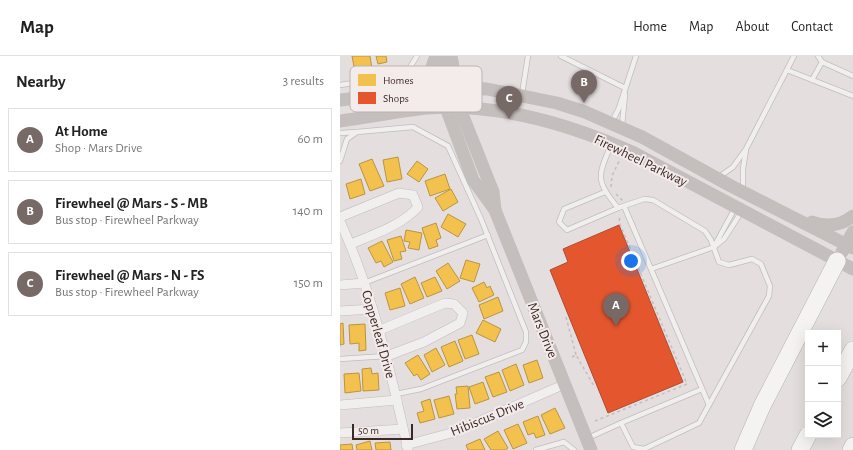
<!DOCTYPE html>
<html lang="en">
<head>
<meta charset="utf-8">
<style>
	:root { --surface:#fff; --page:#f6f6f6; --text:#222; --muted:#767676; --line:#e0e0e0; --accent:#776966 }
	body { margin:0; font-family:"Alegreya Sans",sans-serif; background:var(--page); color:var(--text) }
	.controls { position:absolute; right:12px; bottom:12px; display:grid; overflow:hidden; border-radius:0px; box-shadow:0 4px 16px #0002 }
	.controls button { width:36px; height:36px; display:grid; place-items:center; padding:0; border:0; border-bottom:1px solid var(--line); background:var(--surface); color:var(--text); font:20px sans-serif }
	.scale { position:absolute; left:12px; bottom:10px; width:61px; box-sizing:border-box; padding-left:4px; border:2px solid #3c2a26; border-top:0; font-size:11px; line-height:14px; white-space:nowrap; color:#3c2a26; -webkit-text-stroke:3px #f4eceb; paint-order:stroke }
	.you { position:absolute; left:291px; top:205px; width:14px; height:14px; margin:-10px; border:3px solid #fff; border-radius:50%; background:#1a73e8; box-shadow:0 0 0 6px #1a73e833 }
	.badge { display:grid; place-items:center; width:26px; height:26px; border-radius:50%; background:var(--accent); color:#fff; font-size:13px; font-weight:700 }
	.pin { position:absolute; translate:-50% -33px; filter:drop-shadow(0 1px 2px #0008) }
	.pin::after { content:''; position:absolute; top:21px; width:14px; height:12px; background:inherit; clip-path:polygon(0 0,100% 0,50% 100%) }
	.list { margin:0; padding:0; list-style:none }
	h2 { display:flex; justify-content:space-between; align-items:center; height:52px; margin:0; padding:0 16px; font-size:17px }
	h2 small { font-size:13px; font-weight:400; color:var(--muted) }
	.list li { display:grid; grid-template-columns:26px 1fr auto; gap:12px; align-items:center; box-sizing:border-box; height:64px; margin:0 8px 8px; padding:0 8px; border:1px solid var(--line); border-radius:0px }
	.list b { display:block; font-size:15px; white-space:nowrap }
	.list p { margin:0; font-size:13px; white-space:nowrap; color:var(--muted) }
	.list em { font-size:13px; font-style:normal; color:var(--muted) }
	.icon { flex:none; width:22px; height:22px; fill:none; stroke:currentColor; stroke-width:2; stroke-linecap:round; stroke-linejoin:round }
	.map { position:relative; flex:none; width:513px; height:394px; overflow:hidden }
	header { display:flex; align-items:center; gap:24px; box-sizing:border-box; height:56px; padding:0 20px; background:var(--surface); border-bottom:1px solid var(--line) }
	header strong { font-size:19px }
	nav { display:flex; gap:22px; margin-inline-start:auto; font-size:14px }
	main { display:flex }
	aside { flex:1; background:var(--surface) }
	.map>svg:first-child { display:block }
</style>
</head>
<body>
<header>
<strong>Map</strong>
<nav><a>Home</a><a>Map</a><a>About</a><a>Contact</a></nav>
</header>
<main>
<aside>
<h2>Nearby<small>3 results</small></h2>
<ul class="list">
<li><span class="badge">A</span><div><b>At Home</b><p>Shop · Mars Drive</p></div><em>60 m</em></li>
<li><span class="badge">B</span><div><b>Firewheel @ Mars - S - MB</b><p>Bus stop · Firewheel Parkway</p></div><em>140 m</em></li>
<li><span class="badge">C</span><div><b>Firewheel @ Mars - N - FS</b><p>Bus stop · Firewheel Parkway</p></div><em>150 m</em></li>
</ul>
</aside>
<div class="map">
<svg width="513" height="394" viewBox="0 0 513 394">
	<rect width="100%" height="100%" fill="#e4dfde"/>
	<g fill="#f2c14e" stroke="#bb9442">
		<polygon points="12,0 30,0 32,13 15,16"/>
		<polygon points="36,0 46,0 47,6 38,8"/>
		<polygon points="58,101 62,123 47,126 43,104"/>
		<polygon points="32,103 44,130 30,135 19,108"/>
		<polygon points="77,105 88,113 79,126 67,118"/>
		<polygon points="105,118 110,133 90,140 85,125"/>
		<polygon points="21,123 25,138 10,143 6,128"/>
		<polygon points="111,133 118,146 103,155 95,142"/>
		<polygon points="108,158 126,168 118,181 101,171"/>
		<polygon points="96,167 101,182 96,184 98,190 89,193 82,172"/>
		<polygon points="66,174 82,177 79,194 68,192 70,186 64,185"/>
		<polygon points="61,180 66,195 60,196 62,203 54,205 47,184"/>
		<polygon points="42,185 53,206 44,211 41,205 36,207 28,192"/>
		<polygon points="126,204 140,208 134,226 120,222"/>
		<polygon points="108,207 120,225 107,233 96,215"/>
		<polygon points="75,221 84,242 70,248 61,228"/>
		<polygon points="95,221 102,235 87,241 81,227"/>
		<polygon points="144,226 147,232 150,230 154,239 139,246 132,232"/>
		<polygon points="60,232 65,250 50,254 45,237"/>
		<polygon points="158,241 163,255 144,263 139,249"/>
		<polygon points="143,264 161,273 155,286 136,277"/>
		<polygon points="3,267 4,288 0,289 0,268"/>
		<polygon points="25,268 26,294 19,295 19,287 10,288 9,269"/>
		<polygon points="132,279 139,298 125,303 118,284"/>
		<polygon points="115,285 123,305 109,311 101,291"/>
		<polygon points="96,292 105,309 92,316 84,299"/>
		<polygon points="78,299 90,318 81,324 77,318 74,320 65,307"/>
		<polygon points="197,304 203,322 189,327 183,309"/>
		<polygon points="176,308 184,329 170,335 162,314"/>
		<polygon points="31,312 32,318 38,317 39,334 23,335 22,313"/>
		<polygon points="159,316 167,336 153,341 145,321"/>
		<polygon points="19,317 21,335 5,337 4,318"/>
		<polygon points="143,326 149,343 135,348 129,331"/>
		<polygon points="128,330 130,352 117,353 115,338 117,338 116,331"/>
		<polygon points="109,340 114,358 99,362 94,344"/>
		<polygon points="90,343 95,363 80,367 77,357 84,355 81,346"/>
		<polygon points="215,352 225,372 210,378 201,359"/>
		<polygon points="198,360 205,379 196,382 194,377 188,379 183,366"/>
		<polygon points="178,368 187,387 173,393 164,374"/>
		<polygon points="158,375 168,392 165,394 151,394 144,383"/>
		<polygon points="140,383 145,394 128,394 126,389"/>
		<polygon points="30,385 32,394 17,394 16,389"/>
		<polygon points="50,386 51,394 36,394 35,387"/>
		<polygon points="12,388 13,394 0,394 0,389"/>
	</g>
	<polygon fill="#e4572e" stroke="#b24a2c" points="279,169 343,326 268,357 210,214 228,206 223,193"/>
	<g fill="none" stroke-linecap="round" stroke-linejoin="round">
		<defs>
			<g id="lane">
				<polyline points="221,0 285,32"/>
				<polyline points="478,0 482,6 513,20"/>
				<polyline points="447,14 513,40"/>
				<polyline points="472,24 482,6"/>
				<polyline points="0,29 60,20 67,16 77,0"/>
				<polyline points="182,38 188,0"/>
				<polyline points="272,66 279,52 296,0"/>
				<polyline points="282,70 285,38"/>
				<polyline points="0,77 17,76"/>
				<polyline points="0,105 7,83 17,76 73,71 108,90 141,163 186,276 186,286 182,294 81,333 56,338"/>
				<polyline points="379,121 393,111 406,93 454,0"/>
				<polyline points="403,135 403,113 406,94"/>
				<polyline points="265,136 224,153 219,166 227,174 278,152"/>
				<polyline points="284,150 311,213 374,191 384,183 402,155"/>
				<polyline points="375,189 395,152"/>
				<polyline points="311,213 369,349"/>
				<polyline points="24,227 148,179"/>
				<polyline points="0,303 46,300"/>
				<polyline points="281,367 362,333"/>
				<path d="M 248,382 L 281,367 L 293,391 L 304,393 L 359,367 L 429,240 L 430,230 L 421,208 L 412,203 L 389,209 L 379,206 L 371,184 L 365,175 L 313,144 L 304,143 L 278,152 C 256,124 257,122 271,89"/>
				<polyline points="196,394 224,386 234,394"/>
			</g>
			<g id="street">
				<path d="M 0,161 L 59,137 L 73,139 L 78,151 C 61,170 34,178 11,188"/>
				<path d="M 0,165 C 33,238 51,316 68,394"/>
				<polyline points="0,229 24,227"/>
				<polyline points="0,255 33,253"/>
				<polyline points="40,274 105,247 114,248 123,257 120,267 84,286 47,300"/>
				<polyline points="0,349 57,344"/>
				<polyline points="0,377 63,373"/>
				<polyline points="66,389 115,376 225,328"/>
			</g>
			<g id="highway">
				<polyline points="498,322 513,294"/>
				<polyline points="403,394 422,350 497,205"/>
				<polyline points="460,394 468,379"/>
				<polyline points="511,394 513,390"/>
			</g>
		</defs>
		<use href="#lane" stroke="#c2bdbd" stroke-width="6"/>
		<use href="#street" stroke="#c2bdbd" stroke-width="10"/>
		<use href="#highway" stroke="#b9b2b1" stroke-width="18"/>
		<g stroke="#c3bebe" stroke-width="1.5" stroke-dasharray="3 3" stroke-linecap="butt">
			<polyline points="271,131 272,120 280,103"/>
			<polyline points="276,138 283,145"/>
			<polyline points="226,261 236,299"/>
			<polyline points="232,301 236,299 254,330"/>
			<polyline points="255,365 347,328 279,166 280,160"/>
		</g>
		<use href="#lane" stroke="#f1eeee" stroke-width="4.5"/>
		<use href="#street" stroke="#f1eeee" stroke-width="9"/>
		<g stroke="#c4bebc" stroke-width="13">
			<polyline points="100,0 108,57 133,124 155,154 251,394"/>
			<polyline points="111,0 122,58 153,136 155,154"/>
			<polyline points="71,34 89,19 96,0"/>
			<polyline points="0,44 104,31 147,33 217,47 245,56 302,81 391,130 513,192"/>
			<path d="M 0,65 C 29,61 58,55 87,52 C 158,47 230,68 294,97 L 513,213"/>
			<path d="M 472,166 C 486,171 501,170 513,160"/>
			<polyline points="502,196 513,176"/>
		</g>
		<use href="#highway" stroke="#f5f3f2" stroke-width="17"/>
	</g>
	<g text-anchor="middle" stroke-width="4" stroke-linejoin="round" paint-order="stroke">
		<g font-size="14" fill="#3c2a26" stroke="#f4eceb">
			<text transform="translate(301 104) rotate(26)" y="5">Firewheel Parkway</text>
			<text transform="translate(203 274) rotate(68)" y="5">Mars Drive</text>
			<text transform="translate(39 278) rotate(74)" y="5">Copperleaf Drive</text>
			<text transform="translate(147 361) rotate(-22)" y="5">Hibiscus Drive</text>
		</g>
	</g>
	<rect x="10" y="10" width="132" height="46" rx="6" fill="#f4eceb" stroke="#bdb2b0" stroke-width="1"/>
	<rect x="18" y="18" width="18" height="12" fill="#f2c14e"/>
	<rect x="18" y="36" width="18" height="12" fill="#e4572e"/>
	<g font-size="11" fill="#3c2a26">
		<text x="43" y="28">Homes</text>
		<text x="43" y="46">Shops</text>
	</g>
</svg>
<div class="controls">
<button>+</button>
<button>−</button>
<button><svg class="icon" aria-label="layers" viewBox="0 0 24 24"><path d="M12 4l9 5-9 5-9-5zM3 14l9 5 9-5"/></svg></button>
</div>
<div class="scale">50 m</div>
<div class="you"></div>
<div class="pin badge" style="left:276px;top:270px">A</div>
<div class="pin badge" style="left:244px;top:47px">B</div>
<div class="pin badge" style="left:169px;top:63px">C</div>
</div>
</main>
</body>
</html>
